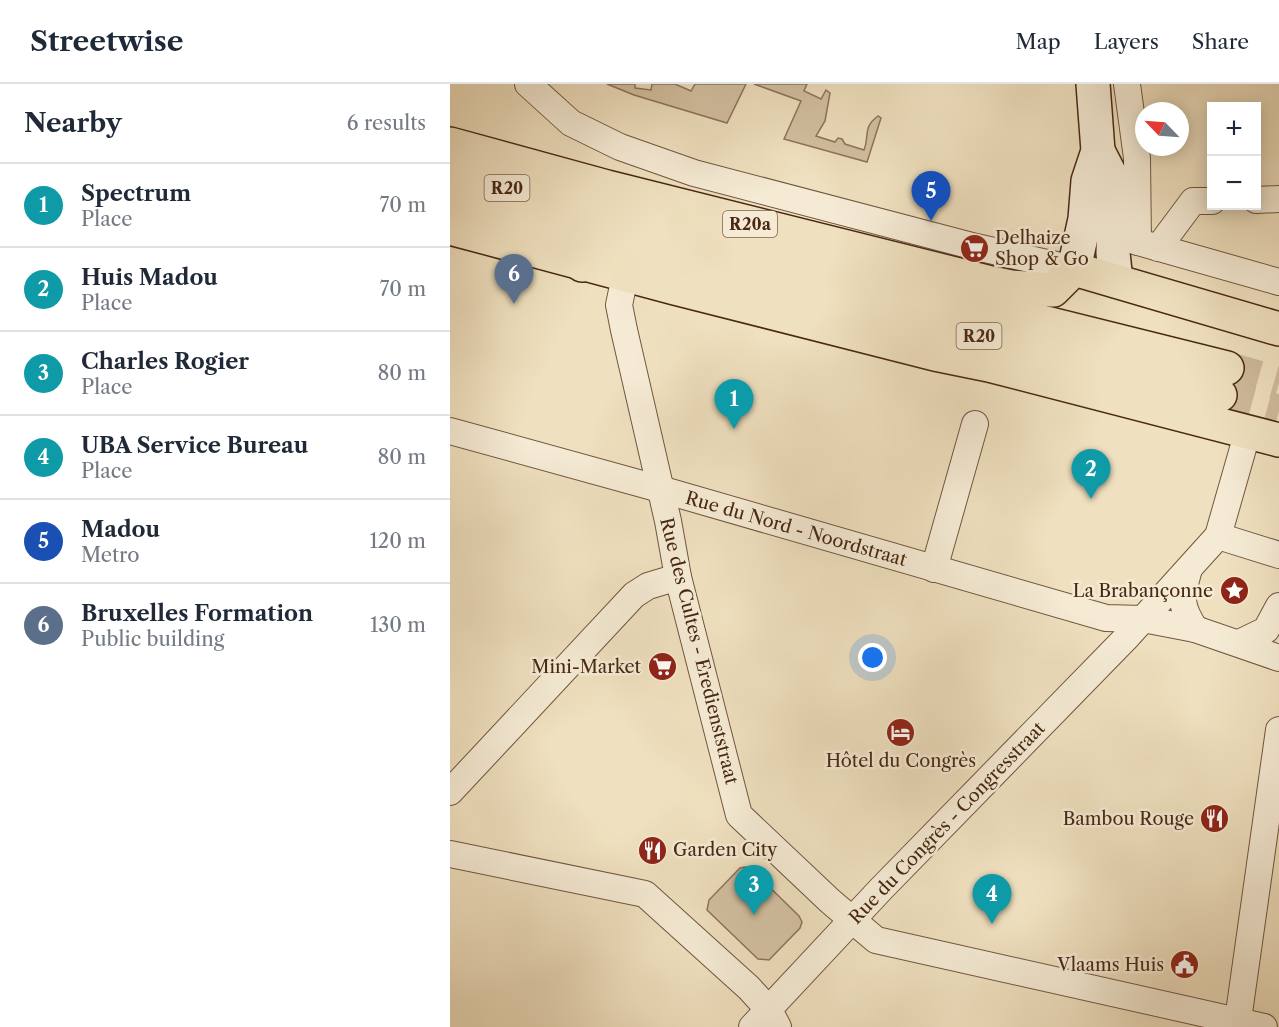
<!DOCTYPE html>
<html lang="en">
<head>
<meta charset="utf-8">
<style>
	:root { --surface:#fff; --page:#f2f2f3; --text:#1f2937; --muted:#747a83; --line:#e0e1e3; --accent:#2563eb }
	body { margin:0; font-family:"Libre Caslon Text",serif; background:var(--page); color:var(--text) }
	.controls { position:absolute; right:18px; top:18px; display:grid; overflow:hidden; border-radius:0px; box-shadow:0 3px 15px #0003 }
	.controls button { width:54px; height:54px; display:grid; place-items:center; padding:0; border:0; border-bottom:2px solid var(--line); background:var(--surface); color:var(--text); font:30px sans-serif }
	.compass { position:absolute; left:685px; top:18px; width:54px; height:54px; border-radius:50%; background:var(--surface); box-shadow:0 3px 15px #0003; rotate:295deg }
	.you { position:absolute; left:423px; top:574px; width:21px; height:21px; margin:-15px; border:4px solid #fff; border-radius:50%; background:#1a73e8; box-shadow:0 0 0 9px #1a73e833 }
	.badge { display:grid; place-items:center; width:39px; height:39px; border-radius:50%; background:var(--accent); color:#fff; font-size:20px; font-weight:700 }
	.pin { position:absolute; translate:-50% -50px; filter:drop-shadow(0 2px 3px #0008) }
	.pin::after { content:''; position:absolute; top:32px; width:21px; height:18px; background:inherit; clip-path:polygon(0 0,100% 0,50% 100%) }
	.list { margin:0; padding:0; list-style:none }
	h2 { display:flex; justify-content:space-between; align-items:center; height:78px; margin:0; padding:0 24px; font-size:26px }
	h2 small { font-size:20px; font-weight:400; color:var(--muted) }
	.list li { display:grid; grid-template-columns:39px 1fr auto; gap:18px; align-items:center; box-sizing:border-box; height:84px; padding:0 24px; border-top:2px solid var(--line) }
	.list b { display:block; font-size:22px; white-space:nowrap }
	.list p { margin:0; font-size:20px; white-space:nowrap; color:var(--muted) }
	.list em { font-size:20px; font-style:normal; color:var(--muted) }
	.map { position:relative; flex:none; width:829px; height:943px; overflow:hidden }
	header { display:flex; align-items:center; gap:36px; box-sizing:border-box; height:84px; padding:0 30px; background:var(--surface); border-bottom:2px solid var(--line) }
	header strong { font-size:28px }
	nav { display:flex; gap:33px; margin-inline-start:auto; font-size:21px }
	main { display:flex }
	aside { flex:1; background:var(--surface) }
	.map>svg:first-child { display:block }
</style>
</head>
<body>
<header>
<strong>Streetwise</strong>
<nav><a>Map</a><a>Layers</a><a>Share</a></nav>
</header>
<main>
<aside>
<h2>Nearby<small>6 results</small></h2>
<ul class="list">
<li><span class="badge" style="background:#0f9aa8">1</span><div><b>Spectrum</b><p>Place</p></div><em>70 m</em></li>
<li><span class="badge" style="background:#0f9aa8">2</span><div><b>Huis Madou</b><p>Place</p></div><em>70 m</em></li>
<li><span class="badge" style="background:#0f9aa8">3</span><div><b>Charles Rogier</b><p>Place</p></div><em>80 m</em></li>
<li><span class="badge" style="background:#0f9aa8">4</span><div><b>UBA Service Bureau</b><p>Place</p></div><em>80 m</em></li>
<li><span class="badge" style="background:#1a4fb4">5</span><div><b>Madou</b><p>Metro</p></div><em>120 m</em></li>
<li><span class="badge" style="background:#5c6f8a">6</span><div><b>Bruxelles Formation</b><p>Public building</p></div><em>130 m</em></li>
</ul>
</aside>
<div class="map">
<svg width="829" height="943" viewBox="0 0 829 943">
	<rect width="100%" height="100%" fill="#efe0bf"/>
	<filter id="stains"><feTurbulence type="fractalNoise" baseFrequency=".00333" numOctaves="4"/><feColorMatrix values="0 0 0 0 .2 0 0 0 0 .09 0 0 0 0 .02 0 0 0 .5 -.17"/></filter>
	<radialGradient id="worn" r=".72"><stop offset=".6" stop-color="#630" stop-opacity="0"/><stop offset="1" stop-color="#630" stop-opacity=".3"/></radialGradient>
	<g fill="#d3c1a2" stroke="#8e745b" stroke-width="1.5">
		<polygon points="157,0 185,0 185,4 201,6 202,0 225,0 241,7 245,0 296,0 277,39 184,11"/>
		<path d="M 304,0 L 357,0 L 354,7 L 371,15 L 376,6 L 380,9 L 375,37 L 366,52 L 385,58 L 388,54 L 392,55 L 395,60 L 414,66 C 420,51 412,44 428,32 L 431,34 L 417,78 L 334,55 L 351,17 Z"/>
		<polygon points="295,783 301,785 349,832 352,838 350,844 319,876 308,875 257,826 259,816 290,784"/>
	</g>
	<g fill="none" stroke-linecap="round" stroke-linejoin="round">
		<g stroke="#cebb9d" stroke-width="33" stroke-dasharray="33 16" stroke-linecap="butt">
			<polyline points="777,284 829,299"/>
			<polyline points="770,311 829,327"/>
		</g>
		<defs>
			<g id="street">
				<polyline points="78,0 121,39 170,63 244,89 526,163 624,185"/>
				<polyline points="677,0 687,74 688,158"/>
				<polyline points="806,116 829,115"/>
				<polyline points="674,154 829,198"/>
				<polyline points="708,164 743,117 762,117"/>
				<polyline points="175,192 169,221 174,246 218,437 228,493 289,731 380,817 426,856 814,943"/>
				<polyline points="0,347 210,405 656,534 693,535 745,545 829,574"/>
				<polyline points="768,452 829,471"/>
				<polyline points="484,485 525,340"/>
				<path d="M 739,485 C 731,513 729,520 745,545"/>
				<polyline points="789,559 816,546 829,522"/>
				<polyline points="0,708 184,511 198,502 228,493"/>
				<polyline points="0,770 195,810 299,904 319,926 328,943"/>
				<polyline points="302,943 431,805 675,555 768,452 798,347"/>
				<polyline points="787,943 829,646"/>
			</g>
			<g id="secondary">
				<polyline points="648,67 665,100 663,169 666,197"/>
				<polyline points="624,185 635,135 638,97 648,67 643,0"/>
			</g>
			<g id="primary">
				<polyline points="0,60 157,103 541,199 561,203 603,206 624,185 829,245"/>
				<polyline points="0,144 225,204 485,270 539,281 829,356"/>
			</g>
			<g id="highway">
				<polyline points="0,89 113,119 777,284"/>
				<polyline points="0,117 188,170 770,311"/>
				<polyline points="285,136 330,164"/>
				<polyline points="91,148 132,181"/>
			</g>
		</defs>
		<use href="#street" stroke="#72563f" stroke-width="28"/>
		<use href="#secondary" stroke="#492814" stroke-width="36"/>
		<use href="#primary" stroke="#492814" stroke-width="36"/>
		<use href="#highway" stroke="#492814" stroke-width="36"/>
		<use href="#street" stroke="#f5ebd5" stroke-width="26"/>
		<use href="#secondary" stroke="#f5ebd5" stroke-width="33"/>
		<use href="#primary" stroke="#efe0bf" stroke-width="33"/>
		<use href="#highway" stroke="#efe0bf" stroke-width="33"/>
	</g>
	<defs>
		<symbol id="supermarket-disc" viewBox="-11 -11 22 22"><circle r="9.5" fill="#8f2418" stroke="#f5ebd5"/><path d="M-6-5.5h2.5l.6 2H6L4.5 2H-2.5L-4.4-4H-6ZM-1.5 3.2a1.3 1.3 0 1 0 .1 0ZM3 3.2a1.3 1.3 0 1 0 .1 0Z" fill="#fff"/></symbol>
		<symbol id="sight-disc" viewBox="-11 -11 22 22"><circle r="9.5" fill="#8f2418" stroke="#f5ebd5"/><path d="M0-6L1.8-2.2L6-1.7L2.9 1.2L3.7 5.4L0 3.3L-3.7 5.4L-2.9 1.2L-6-1.7L-1.8-2.2Z" fill="#fff"/></symbol>
		<symbol id="hotel-disc" viewBox="-11 -11 22 22"><circle r="9.5" fill="#8f2418" stroke="#f5ebd5"/><path d="M-6-4.5h1.5V1H6V5H4.5V3h-9V5H-6ZM-4 0a1.8 1.8 0 1 1 3.6 0ZM.5 0V-2.5h3Q6-2.5 6 0Z" fill="#fff"/></symbol>
		<symbol id="restaurant-disc" viewBox="-11 -11 22 22"><circle r="9.5" fill="#8f2418" stroke="#f5ebd5"/><path d="M-5-6h1v4h1v-4h1v4h1v-4h1v5L-1.5 .5V6h-2V.5L-5-1ZM5-6V6H3V1.5H1.5Q1.5-4 5-6Z" fill="#fff"/></symbol>
		<symbol id="civic-disc" viewBox="-11 -11 22 22"><circle r="9.5" fill="#8f2418" stroke="#f5ebd5"/><path d="M-.6-6.5H3V-4.5H.6V-3L4-1V1h2V6H-6V1h2V-1L-.6-3ZM-1.2 2.5V6h2.4V2.5Z" fill="#fff"/></symbol>
	</defs>
	<g fill-rule="evenodd">
		<use href="#supermarket-disc" x="508" y="148" width="33" height="33"/>
		<use href="#sight-disc" x="768" y="490" width="33" height="33"/>
		<use href="#supermarket-disc" x="196" y="566" width="33" height="33"/>
		<use href="#hotel-disc" x="434" y="632" width="33" height="33"/>
		<use href="#restaurant-disc" x="748" y="718" width="33" height="33"/>
		<use href="#restaurant-disc" x="186" y="750" width="33" height="33"/>
		<use href="#civic-disc" x="718" y="864" width="33" height="33"/>
	</g>
	<g text-anchor="middle" stroke-width="5" stroke-linejoin="round" paint-order="stroke">
		<g fill="#f5ebd5" stroke="#7d624e" stroke-width="1.5">
			<rect x="34.5" y="91" width="45" height="26" rx="4.5"/>
			<rect x="273" y="127" width="54" height="26" rx="4.5"/>
			<rect x="506.5" y="239" width="45" height="26" rx="4.5"/>
		</g>
		<g font-size="16" font-weight="bold" fill="#492814">
			<text x="57" y="110">R20</text>
			<text x="300" y="146">R20a</text>
			<text x="529" y="258">R20</text>
		</g>
		<g font-size="18" fill="#492814" stroke="#f5ebd5" text-anchor="end">
			<text x="545" y="160" text-anchor="start">Delhaize<tspan x="545" dy="21">Shop &amp; Go</tspan></text>
			<text x="763" y="513">La Brabançonne</text>
			<text x="191" y="589">Mini-Market</text>
			<text x="451" y="683" text-anchor="middle">Hôtel du Congrès</text>
			<text x="744" y="741">Bambou Rouge</text>
			<text x="223" y="772" text-anchor="start">Garden City</text>
			<text x="714" y="887">Vlaams Huis</text>
		</g>
		<g font-size="18" fill="#492814" stroke="#f5ebd5">
			<text transform="translate(346 445) rotate(16)" y="6">Rue du Nord - Noordstraat</text>
			<text transform="translate(249 567) rotate(76)" y="6">Rue des Cultes - Eredienststraat</text>
			<text transform="translate(497 739) rotate(-46)" y="6">Rue du Congrès - Congresstraat</text>
		</g>
	</g>
	<rect width="100%" height="100%" filter="url(#stains)"/>
	<rect width="100%" height="100%" fill="url(#worn)"/>
</svg>
<div class="controls">
<button>+</button>
<button>−</button>
</div>
<svg class="compass" viewBox="-18 -18 36 36"><path d="M0-13l5 13h-10z" fill="#e53935"/><path d="M0 13l5-13h-10z" fill="#747a83"/></svg>
<div class="you"></div>
<div class="pin badge" style="left:284px;top:345px;background:#0f9aa8">1</div>
<div class="pin badge" style="left:641px;top:415px;background:#0f9aa8">2</div>
<div class="pin badge" style="left:304px;top:831px;background:#0f9aa8">3</div>
<div class="pin badge" style="left:542px;top:840px;background:#0f9aa8">4</div>
<div class="pin badge" style="left:481px;top:137px;background:#1a4fb4">5</div>
<div class="pin badge" style="left:64px;top:220px;background:#5c6f8a">6</div>
</div>
</main>
</body>
</html>
